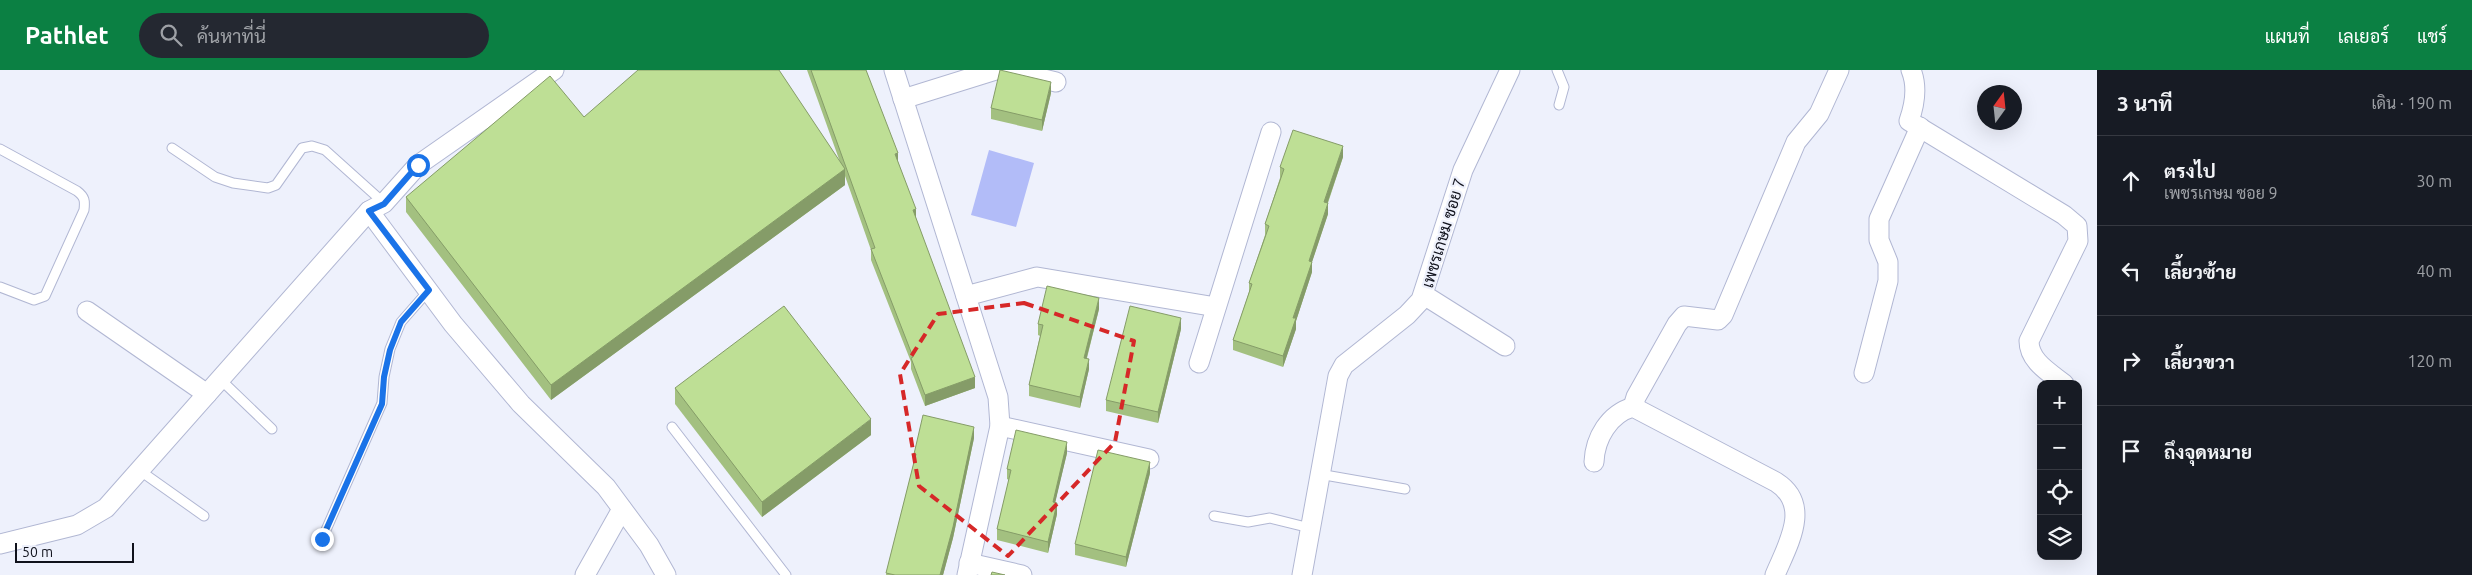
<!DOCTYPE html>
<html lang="th">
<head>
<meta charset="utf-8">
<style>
	:root { --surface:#171b24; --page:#242831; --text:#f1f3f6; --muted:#9ea1a6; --line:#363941; --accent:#0b8043 }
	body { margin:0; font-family:Ubuntu,Sarabun,sans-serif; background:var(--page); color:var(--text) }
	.controls { position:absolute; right:15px; bottom:15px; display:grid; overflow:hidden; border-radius:10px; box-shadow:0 5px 20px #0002 }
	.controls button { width:45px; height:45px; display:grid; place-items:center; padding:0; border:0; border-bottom:1px solid var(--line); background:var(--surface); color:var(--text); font:25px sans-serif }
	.compass { position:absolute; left:1977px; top:15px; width:45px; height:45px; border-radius:50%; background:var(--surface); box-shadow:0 5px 20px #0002; rotate:15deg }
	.scale { position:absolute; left:15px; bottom:12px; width:119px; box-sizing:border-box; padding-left:5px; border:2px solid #10121c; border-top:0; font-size:14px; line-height:18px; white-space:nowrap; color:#10121c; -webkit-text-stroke:4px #eef1fc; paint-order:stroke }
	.stop { position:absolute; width:15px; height:15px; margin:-11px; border:4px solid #1a73e8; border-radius:50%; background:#fff }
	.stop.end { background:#1a73e8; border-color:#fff; box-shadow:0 1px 5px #0008 }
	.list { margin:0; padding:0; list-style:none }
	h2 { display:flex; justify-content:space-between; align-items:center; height:65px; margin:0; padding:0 20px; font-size:21px }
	h2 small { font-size:16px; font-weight:400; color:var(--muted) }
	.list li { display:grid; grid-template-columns:32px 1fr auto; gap:15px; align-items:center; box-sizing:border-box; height:90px; padding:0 20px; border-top:1px solid var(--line) }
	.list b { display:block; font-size:19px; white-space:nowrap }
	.list p { margin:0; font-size:16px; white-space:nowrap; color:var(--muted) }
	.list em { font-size:16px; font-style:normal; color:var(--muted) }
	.icon { flex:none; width:28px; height:28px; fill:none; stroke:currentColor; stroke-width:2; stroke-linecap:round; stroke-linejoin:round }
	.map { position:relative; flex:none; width:2097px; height:505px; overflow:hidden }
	header { display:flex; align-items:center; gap:30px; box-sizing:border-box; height:70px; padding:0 25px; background:var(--accent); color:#fff }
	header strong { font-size:24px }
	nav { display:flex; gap:28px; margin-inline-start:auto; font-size:18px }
	.search { width:350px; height:45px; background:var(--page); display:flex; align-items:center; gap:12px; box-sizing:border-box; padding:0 18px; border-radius:28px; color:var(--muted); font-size:19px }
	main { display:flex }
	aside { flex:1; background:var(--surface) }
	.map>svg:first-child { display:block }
</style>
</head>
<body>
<header>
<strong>Pathlet</strong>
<div class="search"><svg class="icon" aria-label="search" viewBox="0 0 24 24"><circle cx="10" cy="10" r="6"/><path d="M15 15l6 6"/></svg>ค้นหาที่นี่</div>
<nav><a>แผนที่</a><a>เลเยอร์</a><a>แชร์</a></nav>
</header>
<main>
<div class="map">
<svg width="2097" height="505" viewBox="0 0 2097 505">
	<rect width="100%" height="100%" fill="#eef1fc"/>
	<polygon fill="#b2bcf8" points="989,80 1034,93 1016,157 971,145"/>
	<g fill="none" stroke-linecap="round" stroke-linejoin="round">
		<defs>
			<g id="service">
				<polyline points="1557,0 1564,17 1559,35"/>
				<polyline points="172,78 215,107 233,113 268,118 276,115 302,78 312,76 325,80 384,133"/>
				<path d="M 0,79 L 77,121 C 85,127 85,131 84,140 L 45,226 L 34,230 L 0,217"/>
				<polyline points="220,309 272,359"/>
				<polyline points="672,357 786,505"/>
				<polyline points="139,400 204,446"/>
				<polyline points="1319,404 1405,419"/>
				<polyline points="1214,446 1248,452 1270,448 1310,458"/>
				<polyline points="322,469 382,333 384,307 390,279 401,252 429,220"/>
			</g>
			<g id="minor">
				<polyline points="894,0 998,327 1000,356 967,505"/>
				<polyline points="1007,0 1056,12"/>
				<path d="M 1911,0 C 1918,17 1915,34 1909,51 L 2064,145 L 2077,156 L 2078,171 L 2029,271 C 2029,291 2049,302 2064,314"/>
				<polyline points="903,29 996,0"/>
				<polyline points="369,141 453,254 521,334 606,417 649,475 666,505"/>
				<polyline points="1424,225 1505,276"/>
				<polyline points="966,226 1037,207 1216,237"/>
				<polyline points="87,241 207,324"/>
				<polyline points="1199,293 1271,62"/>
				<polyline points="1864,303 1888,211 1888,192 1879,170 1879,149 1920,57"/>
				<polyline points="1633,337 1636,327 1677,254 1684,246 1718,250 1723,245 1796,72 1819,44 1839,0"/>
				<polyline points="1000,356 1149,389"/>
				<path d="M 1594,392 C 1595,368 1609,344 1633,337 L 1776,412 C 1812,435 1788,474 1775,505"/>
				<polyline points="0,474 77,455 106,438 369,141 384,133 418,95 554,0"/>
				<polyline points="969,493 1022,505"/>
				<polyline points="585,505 622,439"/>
				<polyline points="1302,505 1338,306 1344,295 1407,245 1421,230 1463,100 1510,0"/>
			</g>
		</defs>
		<use href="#service" stroke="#b1b7d3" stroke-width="11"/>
		<use href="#minor" stroke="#b1b7d3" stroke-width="21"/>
		<use href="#service" stroke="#fff" stroke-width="9"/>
		<use href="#minor" stroke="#fff" stroke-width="19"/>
	</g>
	<g fill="#a3c080">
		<polygon points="807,0 866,0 898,92 916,148 975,318 925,336 911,299 911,292 871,190 871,180 845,106 845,115 551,330 406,142 406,127 584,47 840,92"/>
		<polygon points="1051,23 1042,61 991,49 991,38"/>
		<polygon points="1343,87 1328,133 1328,144 1312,192 1312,202 1296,251 1296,259 1283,297 1233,280 1233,270 1249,222 1249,213 1265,165 1265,154 1280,108 1280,97"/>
		<polygon points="1099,239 1087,288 1089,299 1080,338 1029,326 1029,315 1040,266 1038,265 1038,254"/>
		<polygon points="1181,259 1158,353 1106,341 1106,330"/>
		<polygon points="675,318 871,365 762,447 675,334"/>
		<polygon points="974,368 953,468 943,505 886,505 914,392 914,384"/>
		<polygon points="1067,383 1055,432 1057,444 1048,483 997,470 997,459 1009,410 1007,409 1007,399"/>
		<polygon points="1150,403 1126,497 1075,485 1075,474"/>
	</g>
	<g fill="#859c68">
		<polygon points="1051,12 1051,23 1042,61 1042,50"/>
		<polygon points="1343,76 1343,87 1324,143 1324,132"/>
		<polygon points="898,83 898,94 895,84"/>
		<polygon points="845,99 845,115 551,330 551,315"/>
		<polygon points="1328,133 1328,144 1309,201 1309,191"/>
		<polygon points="916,139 916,150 913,140"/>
		<polygon points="1312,192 1312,202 1296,251 1296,259 1283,297 1283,286 1293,248"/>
		<polygon points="1099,228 1099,239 1084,298 1084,288"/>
		<polygon points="1181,248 1181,259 1158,353 1158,342"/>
		<polygon points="1089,289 1089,299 1080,338 1080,327"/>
		<polygon points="975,307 975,318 925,336 925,325"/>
		<polygon points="871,349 871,365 762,447 762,432"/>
		<polygon points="974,357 974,368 953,468 943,505 940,505"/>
		<polygon points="1067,372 1067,383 1053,442 1053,432"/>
		<polygon points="1150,392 1150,403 1126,497 1126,487"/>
		<polygon points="1057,433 1057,444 1048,483 1048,472"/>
	</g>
	<g fill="#bedf95" stroke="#859c68">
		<polygon points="638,0 779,0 845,99 551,315 406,127 550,6 584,47"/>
		<polygon points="811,0 866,0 898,83 895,84 916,139 913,140 975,307 925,325 911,288 913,287 871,179 875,178"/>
		<polygon points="1000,0 1051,12 1042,50 991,38"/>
		<polygon points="1293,60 1343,76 1324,132 1328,133 1309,191 1312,192 1293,248 1296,248 1283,286 1233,270 1252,214 1249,213 1269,156 1265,154 1284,99 1280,97"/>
		<polygon points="1047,216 1099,228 1084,288 1089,289 1080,327 1029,315 1043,255 1038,254"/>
		<polygon points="784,236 871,349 762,432 675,318"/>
		<polygon points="1130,236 1181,248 1158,342 1106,330"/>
		<polygon points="923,345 974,357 953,457 940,505 895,505 886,503 916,384 914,384"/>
		<polygon points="1016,360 1067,372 1053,432 1057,433 1048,472 997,459 1011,400 1007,399"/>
		<polygon points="1098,380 1150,392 1126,487 1075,474"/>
		<polygon points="992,502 1005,505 991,505"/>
	</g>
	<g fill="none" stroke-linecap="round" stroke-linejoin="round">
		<polyline stroke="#1a73e8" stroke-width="6" points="322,469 382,334 384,307 390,280 401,252 429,220 369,141 384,134 418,95"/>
	</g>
	<path fill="none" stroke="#d62828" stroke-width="4" stroke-dasharray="10 6" stroke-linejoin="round" d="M 1024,233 L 1134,271 L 1115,372 L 1008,486 L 919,416 L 900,304 L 938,244 Z"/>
	<g text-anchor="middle" stroke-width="4.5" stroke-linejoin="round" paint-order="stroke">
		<g font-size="16" fill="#10121c" stroke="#eef1fc">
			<text transform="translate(1443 163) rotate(-73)" y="6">เพชรเกษม ซอย 7</text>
		</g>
	</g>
</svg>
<div class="controls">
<button>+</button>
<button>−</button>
<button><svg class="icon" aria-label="locate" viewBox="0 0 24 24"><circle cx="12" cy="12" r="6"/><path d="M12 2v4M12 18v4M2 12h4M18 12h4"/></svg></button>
<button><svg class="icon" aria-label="layers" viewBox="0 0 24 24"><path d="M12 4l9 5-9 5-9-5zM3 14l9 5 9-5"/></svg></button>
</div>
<svg class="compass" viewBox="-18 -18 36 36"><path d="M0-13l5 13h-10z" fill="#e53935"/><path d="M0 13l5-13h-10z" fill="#9ea1a6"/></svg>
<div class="scale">50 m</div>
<div class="stop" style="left:418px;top:95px"></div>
<div class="stop end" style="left:322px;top:469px"></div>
</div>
<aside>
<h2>3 นาที<small>เดิน · 190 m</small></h2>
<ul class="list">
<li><svg class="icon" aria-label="ahead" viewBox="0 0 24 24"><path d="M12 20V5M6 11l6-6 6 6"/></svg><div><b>ตรงไป</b><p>เพชรเกษม ซอย 9</p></div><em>30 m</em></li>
<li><svg class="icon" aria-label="left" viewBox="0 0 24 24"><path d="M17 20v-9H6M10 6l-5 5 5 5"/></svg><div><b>เลี้ยวซ้าย</b></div><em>40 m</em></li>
<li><svg class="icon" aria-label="right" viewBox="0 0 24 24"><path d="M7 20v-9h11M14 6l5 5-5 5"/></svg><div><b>เลี้ยวขวา</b></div><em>120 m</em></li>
<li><svg class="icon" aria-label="arrive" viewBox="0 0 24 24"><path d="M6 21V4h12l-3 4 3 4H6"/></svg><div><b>ถึงจุดหมาย</b></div></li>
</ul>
</aside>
</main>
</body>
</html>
